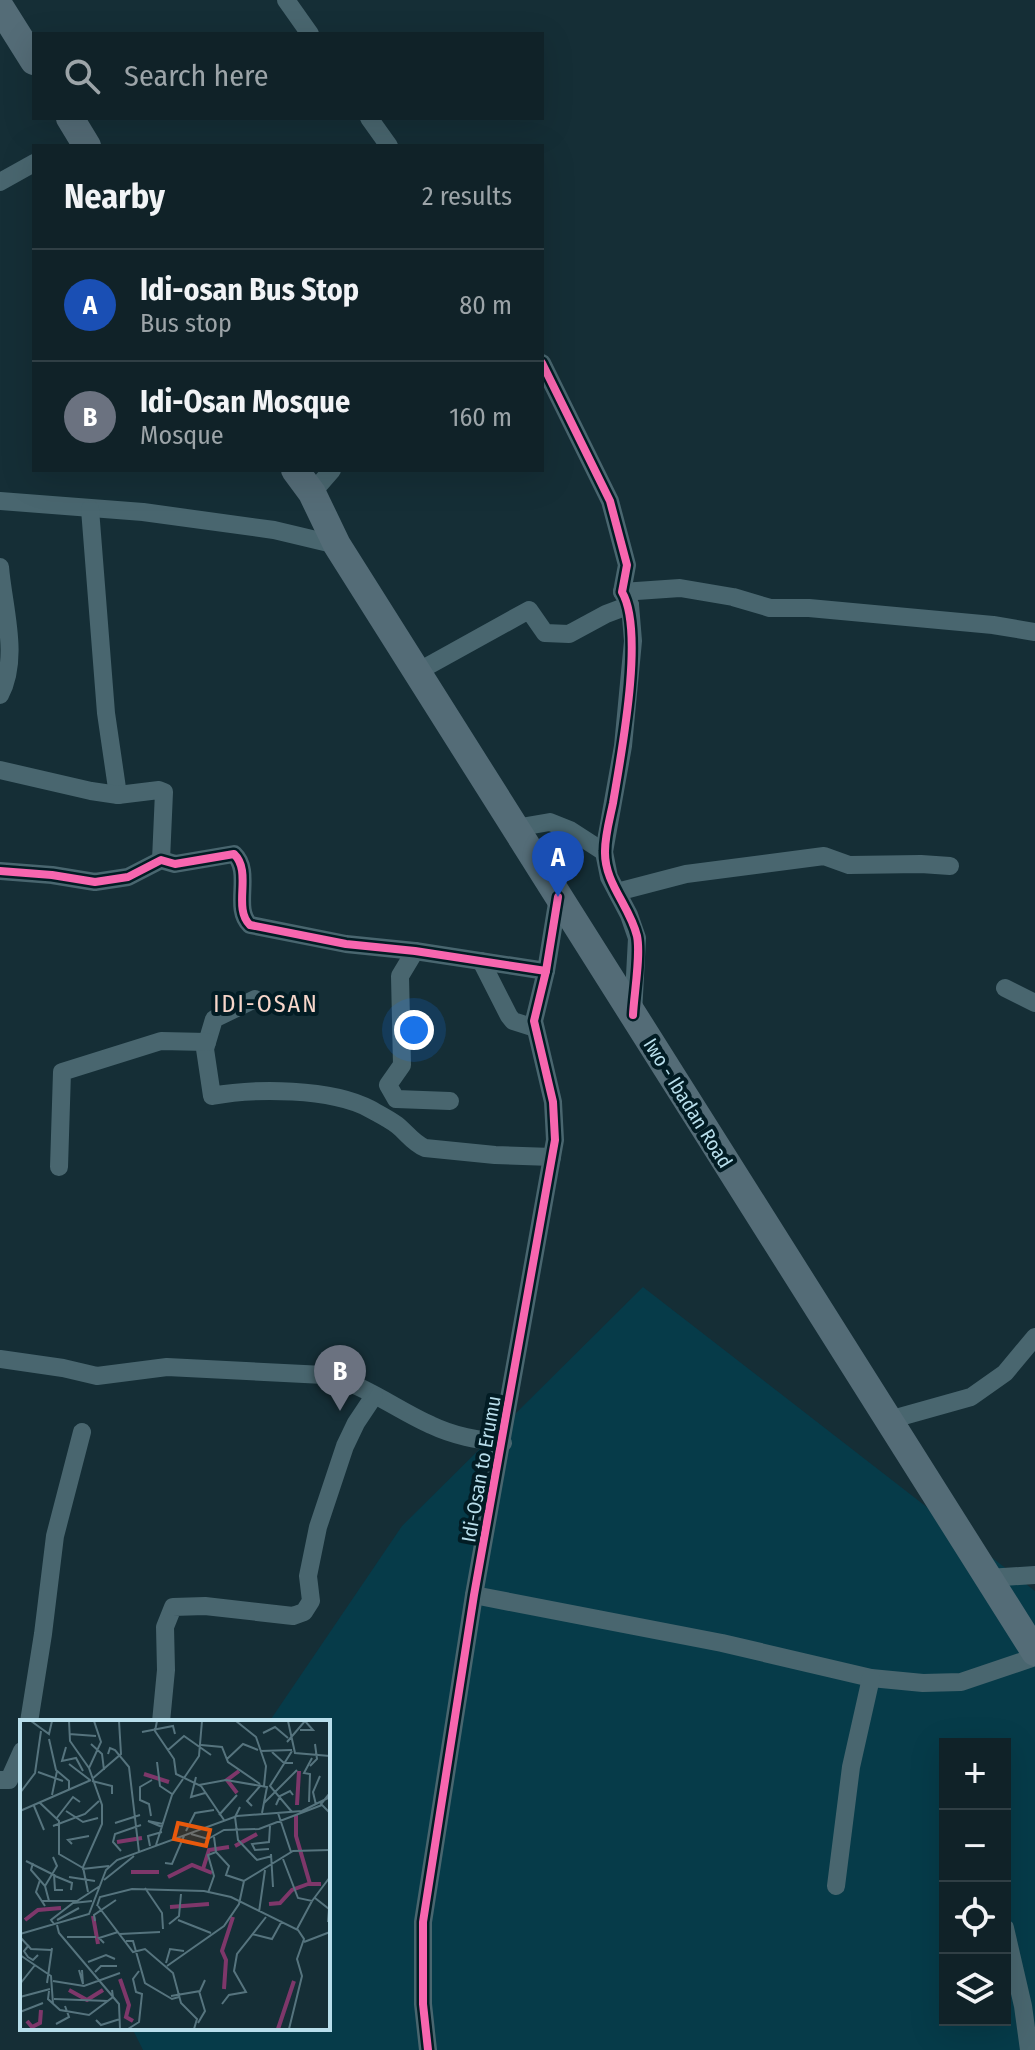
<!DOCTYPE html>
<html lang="en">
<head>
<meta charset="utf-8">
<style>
	:root { --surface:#102228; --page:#192a30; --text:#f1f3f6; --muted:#9ca4a8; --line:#303f45; --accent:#ea580c }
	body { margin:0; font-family:"Fira Sans Condensed",sans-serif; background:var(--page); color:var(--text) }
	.controls { position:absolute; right:24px; bottom:24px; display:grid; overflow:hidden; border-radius:0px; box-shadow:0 8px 32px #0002 }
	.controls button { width:72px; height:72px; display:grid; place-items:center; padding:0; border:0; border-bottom:2px solid var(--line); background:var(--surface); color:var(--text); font:40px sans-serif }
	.you { position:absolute; left:414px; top:1030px; width:28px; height:28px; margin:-20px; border:6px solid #fff; border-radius:50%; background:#1a73e8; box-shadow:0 0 0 12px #1a73e833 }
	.badge { display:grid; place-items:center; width:52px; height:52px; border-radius:50%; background:var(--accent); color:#fff; font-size:26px; font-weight:700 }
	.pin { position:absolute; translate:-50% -66px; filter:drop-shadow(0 2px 4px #0008) }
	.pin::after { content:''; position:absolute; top:42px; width:28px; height:24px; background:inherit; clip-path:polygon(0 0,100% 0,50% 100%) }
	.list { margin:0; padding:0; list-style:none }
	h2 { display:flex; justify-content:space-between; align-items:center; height:104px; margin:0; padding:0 32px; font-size:34px }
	h2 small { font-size:26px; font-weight:400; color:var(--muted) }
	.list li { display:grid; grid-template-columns:52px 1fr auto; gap:24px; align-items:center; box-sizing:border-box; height:112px; padding:0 32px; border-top:2px solid var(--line) }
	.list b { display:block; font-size:30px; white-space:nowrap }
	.list p { margin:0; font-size:26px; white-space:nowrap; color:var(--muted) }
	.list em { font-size:26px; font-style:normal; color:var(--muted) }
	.icon { flex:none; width:44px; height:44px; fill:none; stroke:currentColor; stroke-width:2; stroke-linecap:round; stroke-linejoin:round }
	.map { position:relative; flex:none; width:1035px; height:2050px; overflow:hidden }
	.search { position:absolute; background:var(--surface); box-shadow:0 8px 32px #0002; left:32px; top:32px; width:512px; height:88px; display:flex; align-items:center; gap:20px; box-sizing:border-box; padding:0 28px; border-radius:0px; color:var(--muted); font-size:30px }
	.panel { position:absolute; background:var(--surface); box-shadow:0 8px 32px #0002; left:32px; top:144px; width:512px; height:328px; border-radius:0px }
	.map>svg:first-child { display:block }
</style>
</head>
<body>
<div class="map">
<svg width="1035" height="2050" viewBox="0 0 1035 2050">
	<rect width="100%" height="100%" fill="#152e36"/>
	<path fill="#063b49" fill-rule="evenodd" d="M 643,1287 L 1035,1591 L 1035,2050 L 143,2050 L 132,2028 L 328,2028 L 328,1722 L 269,1722 L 402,1526 ZM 945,1744 L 1005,1744 L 1005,2020 L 945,2020 Z"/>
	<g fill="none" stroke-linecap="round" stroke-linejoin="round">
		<g stroke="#49666f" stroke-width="18">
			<polyline points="286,0 310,34"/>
			<polyline points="369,118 389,146"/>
			<polyline points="0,182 34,163"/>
			<polyline points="542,363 610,501 627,565 622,592 630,605 633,641 623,746 604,852 609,877 629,915 637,938 633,1014"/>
			<polyline points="312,493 332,470"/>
			<polyline points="0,501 143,512 274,530 337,545"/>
			<polyline points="90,509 106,713 118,795"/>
			<path d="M 0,567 C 3,606 20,658 0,695"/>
			<polyline points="622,592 680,588 733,597 770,608 809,608 993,625 1035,632"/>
			<polyline points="417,672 529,610 545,633 569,634 606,614 630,605"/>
			<polyline points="0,770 91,791 118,795 159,790 164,792 161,860"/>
			<polyline points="515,828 550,822 570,830 604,852"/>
			<path d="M 0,871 L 52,875 L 95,882 L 128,877 L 161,860 L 175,864 L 234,854 C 253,872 232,908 250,925 L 346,944 L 415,951 L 546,971"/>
			<polyline points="617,892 686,874 824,856 849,865 921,864 950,866"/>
			<polyline points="415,951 400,976 402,1065 388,1085 396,1099 450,1101"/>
			<polyline points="481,961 509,1016 513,1021 535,1028"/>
			<polyline points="1005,988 1035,1003"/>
			<path d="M 255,999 L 214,1019 L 205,1049 L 212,1096 C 255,1088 331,1088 370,1109 C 379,1114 389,1119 397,1125 C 407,1133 413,1143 425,1148 L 495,1155 L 552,1157"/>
			<polyline points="59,1167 62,1072 161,1041 207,1042"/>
			<path d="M 0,1359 L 63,1368 L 97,1376 L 167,1367 L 324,1375 C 363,1383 395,1409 431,1425 C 454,1436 477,1440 503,1443"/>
			<polyline points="889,1420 971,1397 1005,1373 1035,1337"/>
			<polyline points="988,1578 1035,1575"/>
			<polyline points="474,1595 722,1643 871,1678 923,1683 961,1682 1035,1657"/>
			<polyline points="29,1722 43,1634 55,1536 82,1432"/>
			<polyline points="161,1722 166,1670 165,1627 173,1607 205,1606 293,1616 304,1612 311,1601 308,1576 318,1527 345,1446 356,1423 374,1396"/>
			<polyline points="0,1780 9,1780 22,1751"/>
			<polyline points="836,1886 851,1767 871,1678"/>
			<polyline points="1005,1928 1023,2006 1029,2050"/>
			<polyline points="428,2050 423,2004 423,1922 474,1595 555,1140 553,1102 534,1021 546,971 558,897"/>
		</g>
		<g stroke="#546c77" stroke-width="28">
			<polyline points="0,7 34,61"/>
			<polyline points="70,118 87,146"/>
			<polyline points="295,470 312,493 337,545 1035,1652"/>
		</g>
		<defs>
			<g id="cycleway">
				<path d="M 542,363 L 610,501 L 627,565 L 622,592 C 645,631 621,755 613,803 C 610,818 605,835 605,851 C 604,883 630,906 637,936 C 641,955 634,994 633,1015"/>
				<path d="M 0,871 L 52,875 L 95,882 L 128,877 L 161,860 L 175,864 L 234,854 C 253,872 232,908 250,925 L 346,944 L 415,951 L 546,971"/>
				<polyline points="428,2050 423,2004 423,1922 474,1595 555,1140 553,1102 534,1021 546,971 558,897"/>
			</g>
		</defs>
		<use href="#cycleway" stroke="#021c24" stroke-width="13"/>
		<use href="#cycleway" stroke="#f766af" stroke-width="8"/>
	</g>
	<g text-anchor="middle" stroke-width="8" stroke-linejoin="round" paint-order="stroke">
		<g font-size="20" fill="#b8deeb" stroke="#021c24">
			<text transform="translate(688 1103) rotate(58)" y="7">Iwo - Ibadan Road</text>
			<text transform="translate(481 1469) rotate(-80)" y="7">Idi-Osan to Erumu</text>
		</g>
		<g font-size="24" letter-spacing="2" fill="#f7d6ca" stroke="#021c24">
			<text x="266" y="1012">IDI-OSAN</text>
		</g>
	</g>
	<g transform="translate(20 1720)">
		<rect width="310" height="310" fill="#152e36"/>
		<path fill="none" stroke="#7e376a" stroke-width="4" d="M 124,54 L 149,62M 217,73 L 207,60 L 219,51M 277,85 L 279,51M 276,95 L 276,116 L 290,164 L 301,164M 97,122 L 122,118M 215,126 L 237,114M 183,149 L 189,130 L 209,127M 111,152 L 139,152M 148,157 L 172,145 L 192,153M 249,184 L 260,183 L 272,170 L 288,164M 150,187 L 189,184M 73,196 L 78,224M 5,200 L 18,190 L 41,188M 100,259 L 109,285 L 106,297 L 113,301M 204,269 L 206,240 L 202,231 L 213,197M 49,270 L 67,280 L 83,270M 7,301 L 12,307 L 20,303 L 21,290M 258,309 L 274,261"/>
		<path fill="none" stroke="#56747e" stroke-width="2" d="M 11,1 L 29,14 L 32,1M 49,1 L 50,21 L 69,48M 137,1 L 135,11 L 154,39 L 156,54 L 181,66 L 204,100M 216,1 L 236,17 L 246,46 L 244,66M 268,1 L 275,33 L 310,36M 122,12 L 153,6 L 155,14M 243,13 L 255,7 L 268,18M 49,14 L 76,16M 29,19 L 36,50 L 49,61 L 49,69M 267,22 L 285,1 L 293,10 L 280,10M 71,24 L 82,34 L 84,50M 181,25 L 202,27 L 208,42 L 240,64M 46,27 L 42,41 L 56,38 L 63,51M 148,30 L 164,16 L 191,35M 240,31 L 272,30M 252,32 L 264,43 L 273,43M 88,34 L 90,28 L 95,30 L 109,47 L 119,132M 207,39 L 223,24 L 238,30M 137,42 L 140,66 L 152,74M 49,44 L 70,60M 290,46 L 297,39 L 295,24M 18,52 L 43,61M 176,57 L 171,77 L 185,73M 164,58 L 179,36 L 182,1M 72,59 L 101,34 L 99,1M 72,61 L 92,66 L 92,74M 179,65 L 206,60 L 247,67 L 242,93M 0,73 L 15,53 L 21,11M 310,73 L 301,84 L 310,93M 32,75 L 37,51M 19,82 L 39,101 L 39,134 L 63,148M 289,82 L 290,54 L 284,53 L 292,38M 244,83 L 277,50M 256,85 L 260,76 L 270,71 L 273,75M 296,85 L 293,72 L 300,56M 14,86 L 24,110M 232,86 L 227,81 L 241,65M 220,87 L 215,97 L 218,120 L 237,140 L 252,136M 0,91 L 71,60M 46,91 L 63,102 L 78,98M 272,92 L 250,66 L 272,31M 258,93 L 271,132M 199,95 L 217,75M 131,96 L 129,84 L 120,80 L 120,67 L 132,60M 36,99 L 53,77 L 60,82M 95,103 L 120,95M 33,106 L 65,94 L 79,81M 142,107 L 128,101 L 143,104M 166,111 L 175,93 L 194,90M 171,114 L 188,119 L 204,110 L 239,109 L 302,85M 194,117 L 196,132 L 209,146 L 206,155 L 224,161M 52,124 L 48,120 L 69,116M 136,125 L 152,75 L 163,59M 130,126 L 128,116 L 142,112M 249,129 L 235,130 L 232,124 L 249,122 L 250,106M 101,131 L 93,122 L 95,114 L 121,105M 251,134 L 253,167M 263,139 L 278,178 L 292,181 L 310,157M 6,141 L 36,156M 13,143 L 11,150 L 25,166 L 29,181M 145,143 L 152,144 L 164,116M 62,149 L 89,146M 34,154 L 35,170 L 43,170M 35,156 L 52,163 L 51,170M 49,157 L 75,161M 20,160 L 16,172 L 25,186M 84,160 L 114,136M 25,166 L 37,146 L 33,137M 125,168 L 142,193 L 143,209M 68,172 L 63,147 L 82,104 L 82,85 L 69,48 L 81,22 L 74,1M 188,173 L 194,156 L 188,135 L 196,132M 295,178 L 309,189 L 308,202M 22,181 L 57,181 L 80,166M 77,186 L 80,177 L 112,169 L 184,171 L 211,177 L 278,210 L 284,219 L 277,239 L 282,256 L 269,309M 78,186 L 113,232 L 125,229 L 153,253 L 161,283 L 177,299 L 174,309M 239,192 L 245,150M 37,200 L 59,188M 158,200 L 191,213M 75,201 L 74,195 L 96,180M 34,204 L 31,200 L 53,183 L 72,181M 149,204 L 159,196 L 161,174M 37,205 L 39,213 L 99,284 L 100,309M 277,209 L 292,181M 0,214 L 69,194 L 86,150 L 97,140 L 217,96 L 282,91 L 310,77M 100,214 L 140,212M 232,214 L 252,219 L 262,201M 0,217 L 11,229 L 31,230M 47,217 L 76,217M 106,221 L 113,221 L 125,263 L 152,279 L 159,277M 284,222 L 310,212M 84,223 L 79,218 L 98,212M 9,225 L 4,231 L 8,237 L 13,240 L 18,235M 0,235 L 31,256 L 33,284M 68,242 L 86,235 L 95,239M 146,243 L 150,229 L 164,231M 147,246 L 204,206 L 219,184 L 224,161 L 273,131 L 310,130M 59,250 L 63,264 L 62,250M 75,252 L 81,246 L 97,246M 33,261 L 64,266 L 100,253M 27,263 L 32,228M 0,264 L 15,245M 29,271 L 28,279 L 40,290 L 69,295 L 93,277 L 92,270M 151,276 L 180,271 L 185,260M 0,277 L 30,269M 34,279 L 88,281M 202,284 L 209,275 L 226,272 L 214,251 L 217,234 L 246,197M 0,292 L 23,283M 76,300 L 81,305 L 100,299M 178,303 L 185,291 L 179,271M 36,304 L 49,297 L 45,286M 108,309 L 119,302 L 122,274 L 116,272 L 113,259 L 119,251"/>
		<path fill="#e8590c" fill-opacity="0.15" stroke="#e8590c" stroke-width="4" d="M 158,103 L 190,110 L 186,126 L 154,119 Z"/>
		<rect width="310" height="310" fill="none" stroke="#b8deeb" stroke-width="4"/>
	</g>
</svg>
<div class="controls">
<button>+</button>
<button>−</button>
<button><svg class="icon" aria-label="locate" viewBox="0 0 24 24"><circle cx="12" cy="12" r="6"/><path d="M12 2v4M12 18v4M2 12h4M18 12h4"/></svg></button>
<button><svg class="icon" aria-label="layers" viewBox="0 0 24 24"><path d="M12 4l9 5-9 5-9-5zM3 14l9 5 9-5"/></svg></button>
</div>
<div class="you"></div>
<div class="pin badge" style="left:558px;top:897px;background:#1a4fb4">A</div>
<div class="pin badge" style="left:340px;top:1411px;background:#6b7280">B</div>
<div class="search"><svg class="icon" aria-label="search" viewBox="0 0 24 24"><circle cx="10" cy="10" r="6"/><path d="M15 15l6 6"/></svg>Search here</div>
<section class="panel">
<h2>Nearby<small>2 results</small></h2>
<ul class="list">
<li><span class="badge" style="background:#1a4fb4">A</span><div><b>Idi-osan Bus Stop</b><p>Bus stop</p></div><em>80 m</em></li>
<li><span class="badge" style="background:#6b7280">B</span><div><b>Idi-Osan Mosque</b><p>Mosque</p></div><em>160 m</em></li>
</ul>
</section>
</div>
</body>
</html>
